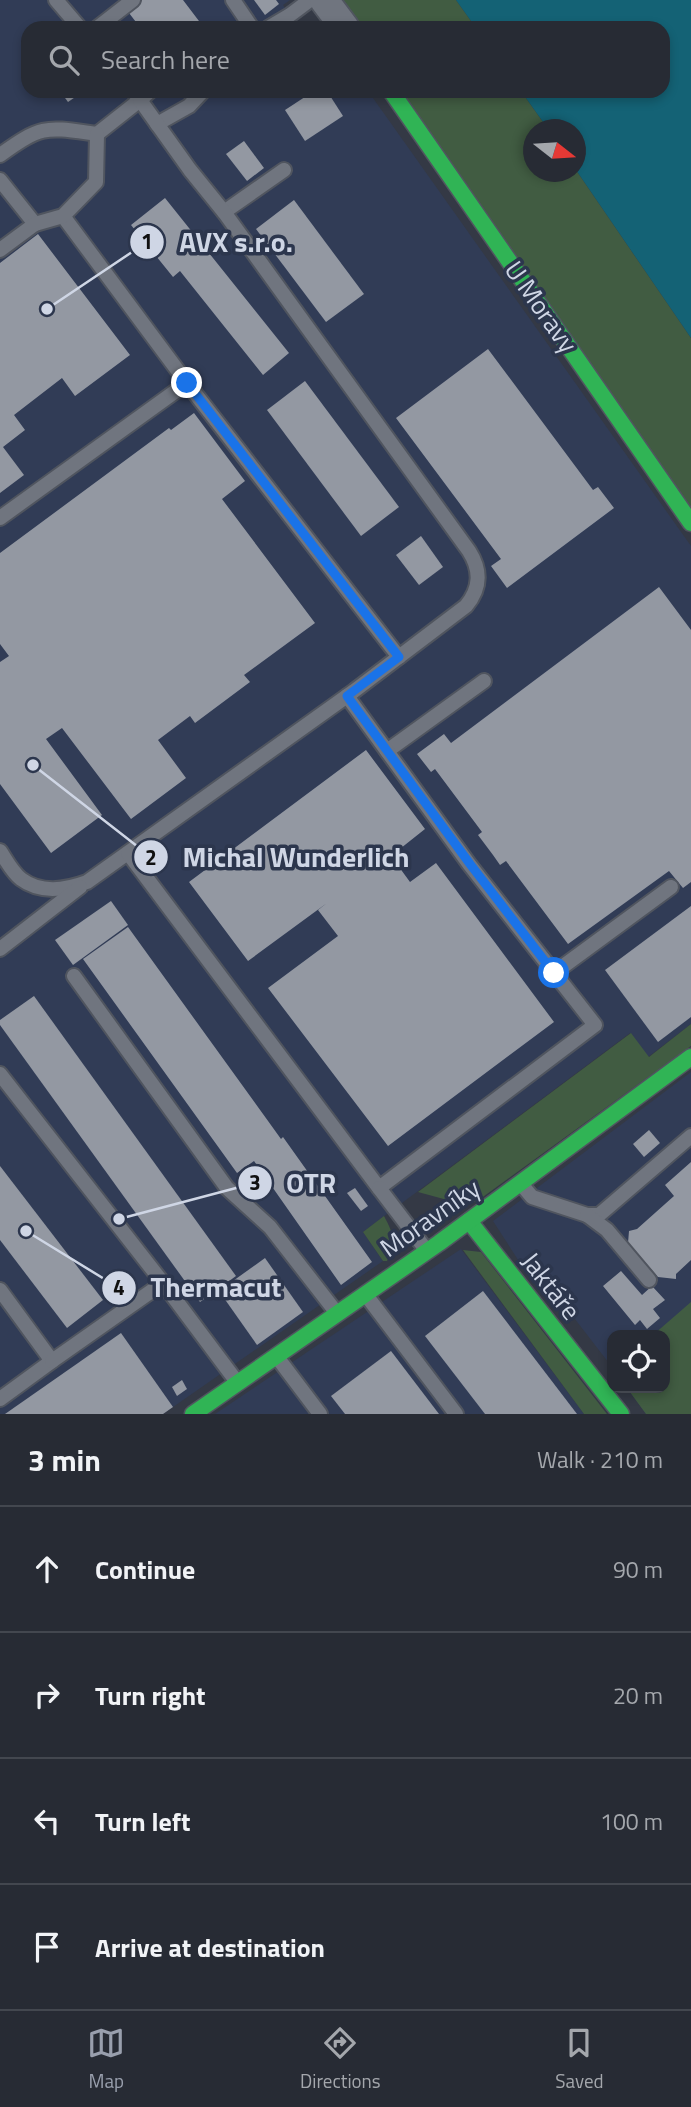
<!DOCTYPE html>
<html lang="en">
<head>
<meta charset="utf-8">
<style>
	:root { --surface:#272b34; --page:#2f333c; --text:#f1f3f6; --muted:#a4a7ac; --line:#43474f; --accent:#999fad }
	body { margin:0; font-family:"Titillium Web",sans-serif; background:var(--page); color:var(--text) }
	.controls { position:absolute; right:21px; bottom:21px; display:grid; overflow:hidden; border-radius:14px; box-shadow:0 4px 10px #0003 }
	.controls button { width:63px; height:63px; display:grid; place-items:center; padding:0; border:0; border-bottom:2px solid var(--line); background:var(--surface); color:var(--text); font:35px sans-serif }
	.compass { position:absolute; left:523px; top:119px; width:63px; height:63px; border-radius:50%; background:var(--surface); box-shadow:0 4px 10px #0003; rotate:107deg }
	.stop { position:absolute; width:21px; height:21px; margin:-16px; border:5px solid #1a73e8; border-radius:50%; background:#fff }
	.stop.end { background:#1a73e8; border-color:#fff; box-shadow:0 2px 7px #0008 }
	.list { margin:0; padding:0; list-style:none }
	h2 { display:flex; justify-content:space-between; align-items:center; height:91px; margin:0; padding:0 28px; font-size:30px }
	h2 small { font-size:23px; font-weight:400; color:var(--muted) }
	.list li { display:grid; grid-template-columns:46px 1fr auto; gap:21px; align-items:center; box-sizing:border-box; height:126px; padding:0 28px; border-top:2px solid var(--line) }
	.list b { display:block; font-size:26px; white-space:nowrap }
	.list em { font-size:23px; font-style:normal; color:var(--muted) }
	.icon { flex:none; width:38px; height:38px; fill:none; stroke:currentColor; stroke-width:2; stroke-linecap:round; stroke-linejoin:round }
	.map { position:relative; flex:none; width:691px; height:1414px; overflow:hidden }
	.search { position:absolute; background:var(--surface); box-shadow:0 4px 10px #0003; left:21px; right:21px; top:21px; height:77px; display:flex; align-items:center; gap:18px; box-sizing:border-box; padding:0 24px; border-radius:21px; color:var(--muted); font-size:26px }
	.sheet { height:595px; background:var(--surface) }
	nav { display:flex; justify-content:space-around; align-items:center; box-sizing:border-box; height:98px; border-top:2px solid var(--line); background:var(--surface); font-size:19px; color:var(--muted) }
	nav a { display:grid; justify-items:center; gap:4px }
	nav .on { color:var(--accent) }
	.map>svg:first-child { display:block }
</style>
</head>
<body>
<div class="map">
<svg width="691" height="1414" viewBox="0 0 691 1414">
	<rect width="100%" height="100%" fill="#343945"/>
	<g fill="#313c56">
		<polygon points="0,0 290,0 283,5 298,28 28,28 28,91 368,91 691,546 691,1024 648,1057 630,1033 363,1232 383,1261 163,1414 0,1414"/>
		<polygon points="691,1072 691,1414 646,1414 627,1388 665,1388 665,1335 612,1335 612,1367 561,1301 533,1283 493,1221"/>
		<polygon points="461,1249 584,1414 215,1414"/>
	</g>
	<g fill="#415c42">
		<polygon points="331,0 456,0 476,28 351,28"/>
		<polygon points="396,91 521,91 548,129 534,130 534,172 576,172 576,170 691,338 691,511"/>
		<polygon points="691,1024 691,1046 476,1202 451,1201 418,1192 631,1033 649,1057"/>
		<path d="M 384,1216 C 394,1235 396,1241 387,1261 L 383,1261 L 363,1232 Z"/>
		<polygon points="463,1250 481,1252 607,1414 584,1414"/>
		<polygon points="691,1302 691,1414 646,1414 627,1388 665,1388 665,1335 653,1335"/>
	</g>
	<polygon fill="#146275" points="456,0 691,0 691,338 576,170 576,130 548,129 521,91 663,91 663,28 476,28"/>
	<g fill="#9398a2">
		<polygon points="119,0 183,0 202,25 198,28 135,28 139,26"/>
		<polygon points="254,0 276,0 279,4 265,15"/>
		<polygon points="60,91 84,91 68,102"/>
		<polygon points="314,91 327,91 343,116 305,141 285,110"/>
		<polygon points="244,141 264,168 247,181 226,154"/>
		<polygon points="165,198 289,353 263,375 180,271 173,277 131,225"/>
		<polygon points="294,200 364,294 326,322 256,229"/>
		<polygon points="38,234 130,355 75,396 62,378 14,415 25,430 3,447 24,475 0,493 0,263"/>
		<polygon points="488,349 593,490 598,487 614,508 507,588 491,566 501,559 396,418"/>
		<polygon points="305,381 399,507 361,536 267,410"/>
		<polygon points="194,413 245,481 222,499 315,623 244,675 250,682 195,723 190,716 158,740 186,778 131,819 62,728 46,739 102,815 51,853 0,784 0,662 9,656 0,644 0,553 169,428 171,430"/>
		<polygon points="421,536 443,567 419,585 396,555"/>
		<polygon points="659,587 691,630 691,882 683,888 669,871 568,944 506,861 500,865 493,855 478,835 482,832 435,769 431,772 417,754 444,734 451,743"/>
		<polygon points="366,750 425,829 391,856 410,882 436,863 554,1022 388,1146 268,988 338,936 318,910 327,903 248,961 189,882"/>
		<polygon points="111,901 128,925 73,965 55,940"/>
		<polygon points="691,906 691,1017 658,1042 605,970"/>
		<polygon points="128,927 281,1139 283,1137 372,1262 341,1285 254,1161 237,1173 83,959"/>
		<polygon points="34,996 236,1276 200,1302 0,1025 0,1020"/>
		<polygon points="649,1130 660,1143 644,1157 633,1144"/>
		<polygon points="691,1162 691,1260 676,1274 676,1279 658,1277 628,1243 629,1231 637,1229 674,1196 665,1185"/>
		<polygon points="0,1166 103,1300 67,1328 0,1240"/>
		<polygon points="355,1188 368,1206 361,1211 347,1193"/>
		<polygon points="265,1258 303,1312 257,1345 219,1291"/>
		<polygon points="621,1271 642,1295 652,1286 665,1300 653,1309 660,1318 647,1329 640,1320 635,1325 603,1286"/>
		<polygon points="483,1291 577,1414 485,1414 425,1336"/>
		<polygon points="121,1333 173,1407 163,1414 5,1414"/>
		<polygon points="391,1351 439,1414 345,1414 331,1396"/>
		<polygon points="182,1380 187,1389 177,1396 172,1387"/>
	</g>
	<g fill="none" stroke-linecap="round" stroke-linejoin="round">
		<defs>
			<g id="lane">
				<polyline points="56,0 80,28"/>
				<polyline points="233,0 252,28"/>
				<polyline points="97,28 133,0"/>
				<polyline points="268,28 290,15 310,0"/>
				<polyline points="157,124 189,106 203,91"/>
				<path d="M 0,155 C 43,124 46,127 97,134 L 140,100 L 133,91"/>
				<polyline points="0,180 35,224"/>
				<polyline points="224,212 284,170"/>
				<polyline points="63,216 187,383 399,657"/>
				<polyline points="0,250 35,224 63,216 96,182 97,134"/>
				<polyline points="0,518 187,383"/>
				<polyline points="387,751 484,681"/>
				<path d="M 0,851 C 6,860 12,872 21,879 C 41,894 65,890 87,882 L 354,691 L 466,606 C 481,588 481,570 469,551 L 224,212 L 190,170 L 140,100 L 150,91"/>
				<polyline points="128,853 379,1188 595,1025 469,864 347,696"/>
				<polyline points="0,949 80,887"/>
				<polyline points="554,973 671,887"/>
				<polyline points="74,976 227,1188 270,1227 336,1312"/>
				<polyline points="0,1074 163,1283 237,1382"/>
				<polyline points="522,1185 532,1197 587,1215 599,1215 691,1136"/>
				<polyline points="379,1188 427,1251"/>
				<polyline points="587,1215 607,1230 649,1280"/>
				<polyline points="0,1290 52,1361 0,1399"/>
				<polyline points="366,1295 456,1414"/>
				<polyline points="277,1357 320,1414"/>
				<polyline points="52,1361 163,1283"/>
			</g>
			<polyline id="street" points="324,0 345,28"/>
			<g id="fast">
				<polyline points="391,91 691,523"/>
				<polyline points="469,1221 621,1414"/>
				<polyline points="193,1414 439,1243 691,1057"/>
			</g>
		</defs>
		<use href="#lane" stroke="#50555f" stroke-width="18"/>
		<use href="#street" stroke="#50555f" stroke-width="32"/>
		<use href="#fast" stroke="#50555f" stroke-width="19"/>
		<use href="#lane" stroke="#70757f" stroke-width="14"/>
		<use href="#street" stroke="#70757f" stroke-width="28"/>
		<use href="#fast" stroke="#30b455" stroke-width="16"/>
	</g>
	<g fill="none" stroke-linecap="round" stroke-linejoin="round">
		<polyline stroke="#1a73e8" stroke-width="9" points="187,383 399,657 347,696 470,864 554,973"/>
	</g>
	<g text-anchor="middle" stroke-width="7" stroke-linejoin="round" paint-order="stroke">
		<g font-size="26" fill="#cfd6e5" stroke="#2c364d">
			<text transform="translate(541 307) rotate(55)" y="9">U Moravy</text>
			<text transform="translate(430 1218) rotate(-35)" y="9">Moravníky</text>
			<text transform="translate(551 1286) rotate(52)" y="9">Jaktáře</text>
		</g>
	</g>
	<path fill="none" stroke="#cfd6e5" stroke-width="2.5" d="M47 309L147 242M33 765L151 857M119 1219L255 1183M26 1231L119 1288"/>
	<g fill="#cfd6e5" stroke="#2c364d" stroke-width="2.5">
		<circle cx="47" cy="309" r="7"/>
		<circle cx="33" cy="765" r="7"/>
		<circle cx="119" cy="1219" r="7"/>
		<circle cx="26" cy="1231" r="7"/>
		<circle cx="147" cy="242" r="18"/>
		<circle cx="151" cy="857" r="18"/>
		<circle cx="255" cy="1183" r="18"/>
		<circle cx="119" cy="1288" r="18"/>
	</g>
	<g font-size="21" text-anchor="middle" font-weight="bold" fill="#111">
		<text x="147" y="249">1</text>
		<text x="151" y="865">2</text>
		<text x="255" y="1190">3</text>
		<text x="119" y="1295">4</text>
	</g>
	<g font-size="28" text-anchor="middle" font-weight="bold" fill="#cfd6e5" stroke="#2c364d" stroke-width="7" stroke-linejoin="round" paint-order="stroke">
		<text x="236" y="252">AVX s.r.o.</text>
		<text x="296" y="867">Michal Wunderlich</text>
		<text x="311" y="1193">OTR</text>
		<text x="216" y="1297">Thermacut</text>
	</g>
</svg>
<div class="controls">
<button><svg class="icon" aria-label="locate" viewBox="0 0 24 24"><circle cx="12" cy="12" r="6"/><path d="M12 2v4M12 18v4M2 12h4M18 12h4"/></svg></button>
</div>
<svg class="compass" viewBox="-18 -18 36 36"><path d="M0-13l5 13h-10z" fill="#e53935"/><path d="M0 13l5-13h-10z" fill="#a4a7ac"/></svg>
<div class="stop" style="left:554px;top:973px"></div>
<div class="stop end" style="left:187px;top:383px"></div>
<div class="search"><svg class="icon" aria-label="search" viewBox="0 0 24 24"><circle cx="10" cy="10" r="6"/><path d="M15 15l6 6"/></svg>Search here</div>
</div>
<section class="sheet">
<h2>3 min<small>Walk · 210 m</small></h2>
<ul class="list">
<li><svg class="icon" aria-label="ahead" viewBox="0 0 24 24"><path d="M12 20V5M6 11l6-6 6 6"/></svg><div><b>Continue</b></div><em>90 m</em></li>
<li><svg class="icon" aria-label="right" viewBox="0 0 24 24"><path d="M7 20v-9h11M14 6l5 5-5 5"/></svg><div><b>Turn right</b></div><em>20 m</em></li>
<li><svg class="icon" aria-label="left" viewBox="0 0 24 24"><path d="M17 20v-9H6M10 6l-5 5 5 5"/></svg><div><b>Turn left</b></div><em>100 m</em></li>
<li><svg class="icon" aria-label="arrive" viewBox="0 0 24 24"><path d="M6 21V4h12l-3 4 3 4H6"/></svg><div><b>Arrive at destination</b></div></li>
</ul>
</section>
<nav>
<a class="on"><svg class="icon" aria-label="map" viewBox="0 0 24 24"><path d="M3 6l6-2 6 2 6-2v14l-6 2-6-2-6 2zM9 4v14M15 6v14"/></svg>Map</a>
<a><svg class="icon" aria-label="directions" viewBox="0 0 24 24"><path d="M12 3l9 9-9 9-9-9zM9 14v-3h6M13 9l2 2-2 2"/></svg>Directions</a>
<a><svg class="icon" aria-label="saved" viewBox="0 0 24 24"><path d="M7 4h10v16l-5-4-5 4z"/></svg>Saved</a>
</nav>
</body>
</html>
